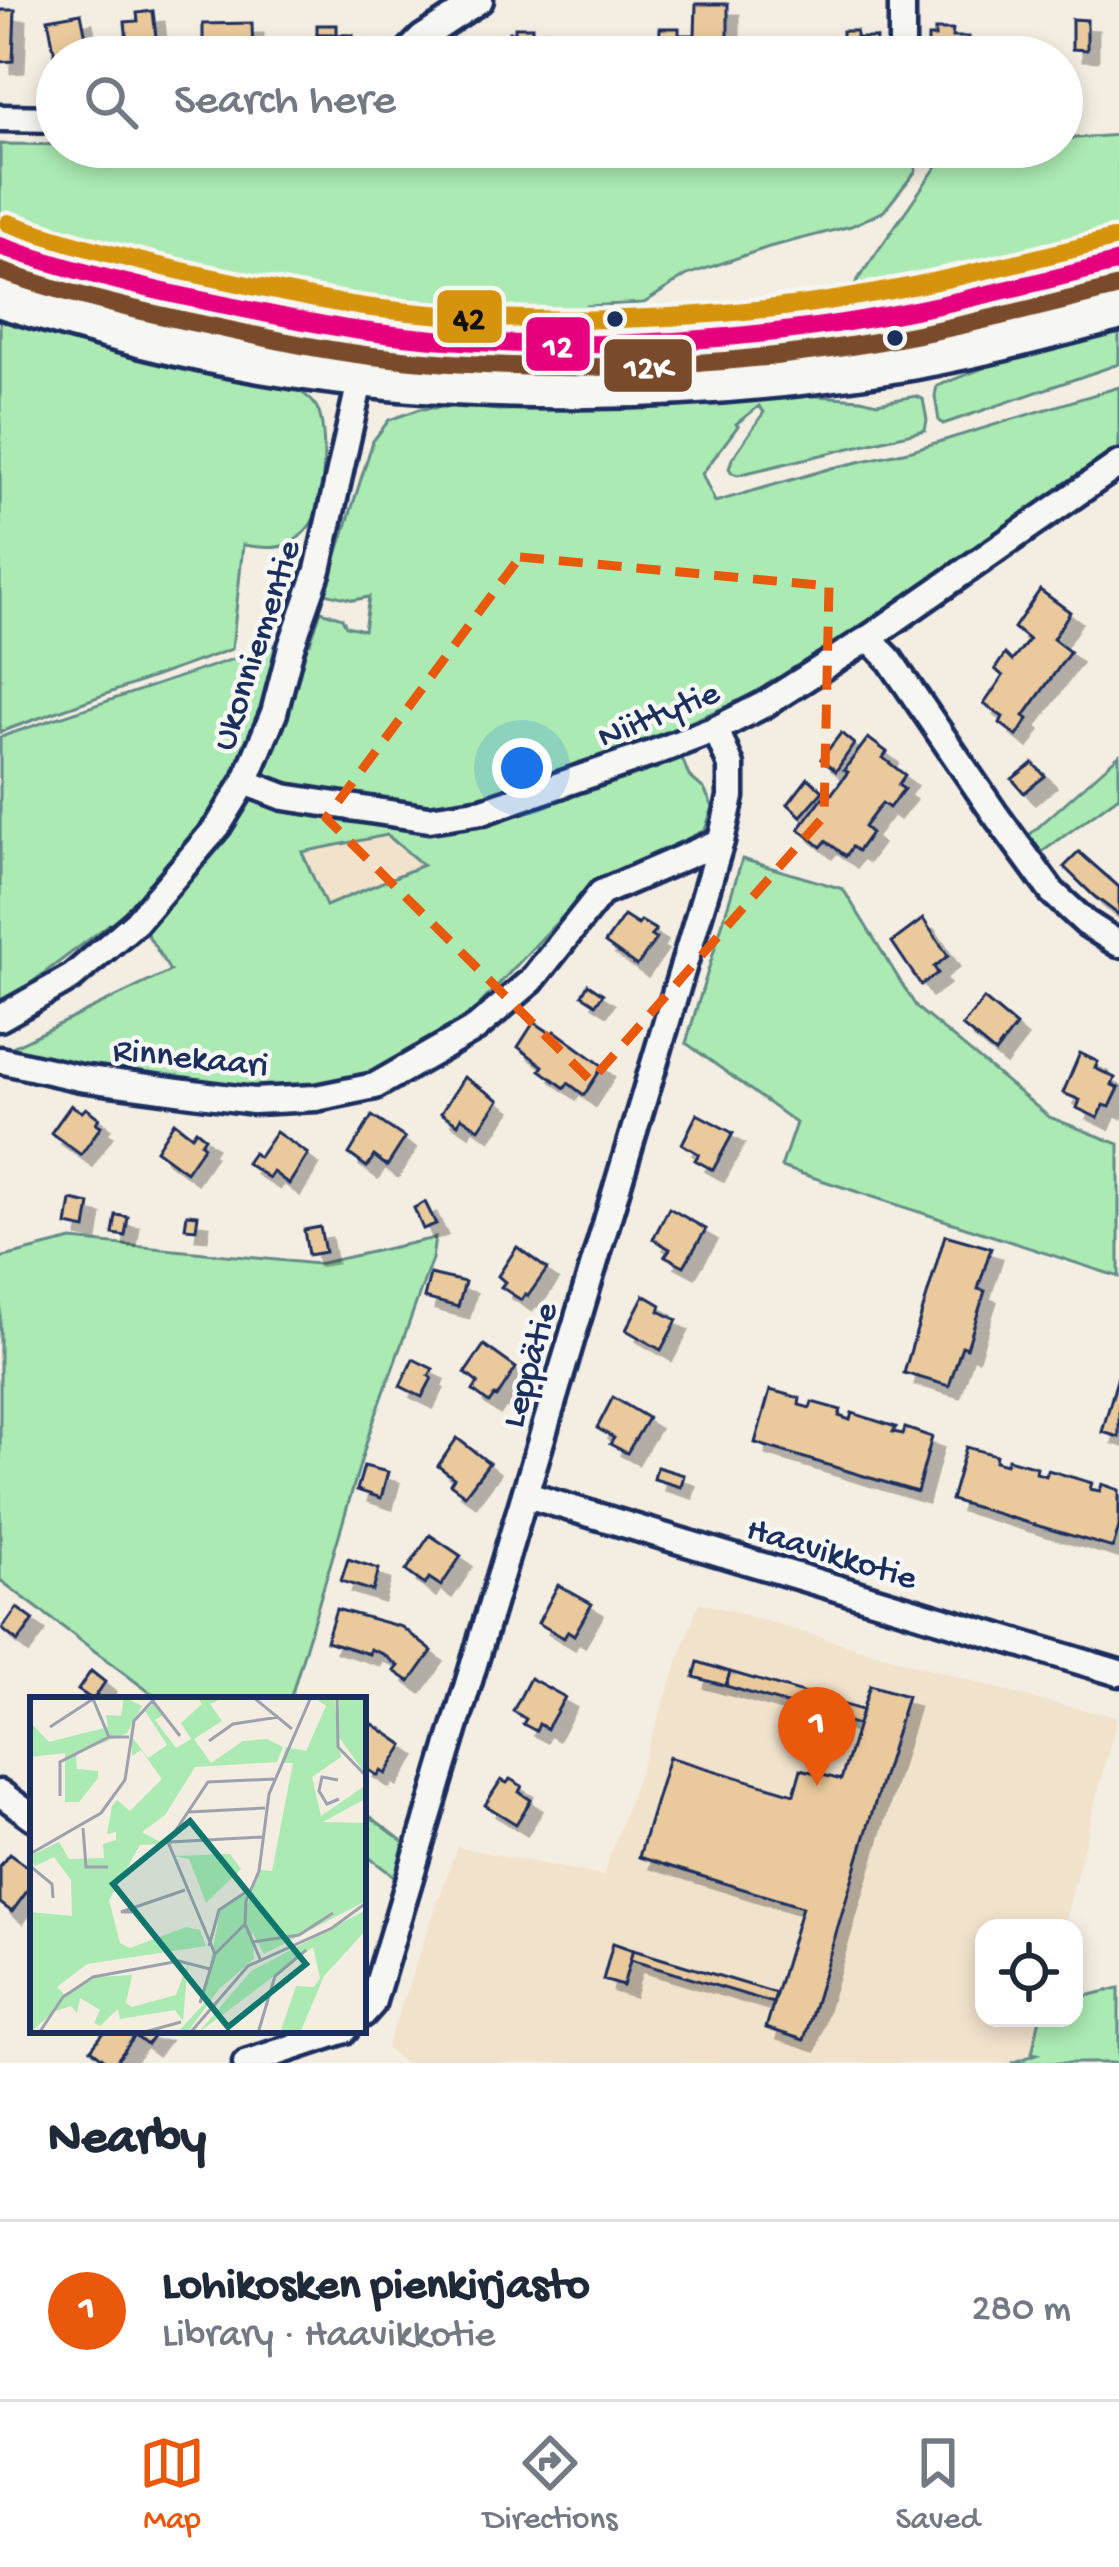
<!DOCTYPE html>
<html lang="en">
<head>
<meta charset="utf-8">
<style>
	:root { --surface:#fff; --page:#f6f6f7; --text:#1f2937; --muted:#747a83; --line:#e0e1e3; --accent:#ea580c }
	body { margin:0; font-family:"Gochi Hand",sans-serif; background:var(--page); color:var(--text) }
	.controls { position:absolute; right:36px; bottom:36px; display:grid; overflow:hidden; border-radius:24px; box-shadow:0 6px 18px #0003 }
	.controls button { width:108px; height:108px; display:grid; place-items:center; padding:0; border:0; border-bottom:3px solid var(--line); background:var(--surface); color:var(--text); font:60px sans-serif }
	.you { position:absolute; left:522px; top:768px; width:42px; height:42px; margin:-30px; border:9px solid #fff; border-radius:50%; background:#1a73e8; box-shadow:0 0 0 18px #1a73e833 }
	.badge { display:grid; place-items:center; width:78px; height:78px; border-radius:50%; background:var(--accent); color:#fff; font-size:39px; font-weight:700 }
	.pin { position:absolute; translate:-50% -99px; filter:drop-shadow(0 3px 6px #0008) }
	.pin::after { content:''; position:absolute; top:63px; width:42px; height:36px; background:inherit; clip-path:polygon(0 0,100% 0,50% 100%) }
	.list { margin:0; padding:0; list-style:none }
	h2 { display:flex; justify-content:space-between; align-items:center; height:156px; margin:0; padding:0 48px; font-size:51px }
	h2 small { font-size:39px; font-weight:400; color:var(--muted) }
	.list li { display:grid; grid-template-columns:78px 1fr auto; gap:36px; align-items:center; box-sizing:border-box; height:180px; padding:0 48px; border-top:3px solid var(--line) }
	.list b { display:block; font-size:45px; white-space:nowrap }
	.list p { margin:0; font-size:39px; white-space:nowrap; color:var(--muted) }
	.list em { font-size:39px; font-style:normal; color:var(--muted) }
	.icon { flex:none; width:66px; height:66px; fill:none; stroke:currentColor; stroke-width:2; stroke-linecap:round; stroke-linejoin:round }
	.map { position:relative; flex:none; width:1119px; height:2063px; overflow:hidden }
	.search { position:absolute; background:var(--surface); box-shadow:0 6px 18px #0003; left:36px; right:36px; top:36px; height:132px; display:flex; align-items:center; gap:30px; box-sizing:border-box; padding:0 42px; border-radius:66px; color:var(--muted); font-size:45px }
	.sheet { height:336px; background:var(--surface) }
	nav { display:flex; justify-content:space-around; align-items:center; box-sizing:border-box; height:168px; border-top:3px solid var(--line); background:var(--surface); font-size:33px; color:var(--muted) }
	nav a { display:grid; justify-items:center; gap:6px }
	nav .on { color:var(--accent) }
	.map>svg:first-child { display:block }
</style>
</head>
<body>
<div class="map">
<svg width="1119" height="2063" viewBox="0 0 1119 2063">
	<defs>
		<filter id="shadow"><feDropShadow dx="11" dy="11" stdDeviation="0" flood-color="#0004"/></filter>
	</defs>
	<rect width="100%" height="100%" fill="#f4ede1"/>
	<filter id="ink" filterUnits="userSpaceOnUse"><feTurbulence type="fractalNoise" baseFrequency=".00833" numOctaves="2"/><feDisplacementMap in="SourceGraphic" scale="24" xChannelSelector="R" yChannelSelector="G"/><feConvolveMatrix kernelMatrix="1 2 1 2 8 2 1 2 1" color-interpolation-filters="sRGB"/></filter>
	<g filter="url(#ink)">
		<g fill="#f1e2cc">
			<polygon points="387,835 424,866 326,907 300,852"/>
			<polygon points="699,1602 1038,1700 1117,1717 1063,1928 984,1928 984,2018 1040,2018 1032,2053 1013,2063 405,2063 386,2049 457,1847 603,1876"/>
		</g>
		<g fill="#abeab2" stroke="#638c88" stroke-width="3" fill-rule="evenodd">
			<polygon points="1119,135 1119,239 1030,261 996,274 843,301 939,163 965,147 1062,147 1062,139"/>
			<polygon points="0,144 667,152 907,150 915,158 916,171 884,211 851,226 769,247 687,275 644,303 587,306 583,314 527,323 376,313 292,302 156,276 0,231"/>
			<polygon points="0,266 70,288 67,302 0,280"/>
			<path d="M 0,316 L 295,387 C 301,392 312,399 316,406 C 328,426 325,496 315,517 C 310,527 299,539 289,544 C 275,550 257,547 243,545 L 232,649 L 0,732 Z"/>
			<polygon points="1119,332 1119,364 943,424 939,421 935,396 937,386 991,365"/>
			<path d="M 1119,387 L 1119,448 L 770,688 L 671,730 L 689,776 L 704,789 L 713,807 L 705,830 L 592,885 L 468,1017 L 370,1074 L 315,1086 L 254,1088 L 82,1067 L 8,1049 L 170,971 L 131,908 L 31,983 L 0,1000 L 0,737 L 278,644 L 310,643 L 321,611 L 342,618 L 346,626 L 364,630 L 369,597 L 354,600 L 325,593 L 373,441 L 389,420 L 420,409 L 458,406 L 498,410 L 620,409 L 802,395 L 861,399 L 877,403 L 916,396 L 923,399 L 927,420 L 925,430 L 738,475 L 732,473 L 729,468 L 732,459 L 764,412 L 759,406 L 736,424 L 738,426 L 702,474 L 715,502 L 832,468 L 912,450 ZM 387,835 L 423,865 L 326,906 L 302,852 Z"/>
			<polygon points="1119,755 1119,796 1038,855 1026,838"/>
			<polygon points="742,859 843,889 917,1008 1049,1117 1119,1144 1119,1277 781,1167 796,1123 686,1043"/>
			<polygon points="435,1238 432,1259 369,1434 290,1700 160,1700 0,1580 0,1258 72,1240 317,1264"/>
			<polygon points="363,1811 404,1842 395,1877 363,1853"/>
			<polygon points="1119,1988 1119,2063 1012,2063 1037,2054 1032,2053 1040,2018 1074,2018 1074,1999"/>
		</g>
		<g fill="#eaca9c" stroke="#1b2f5e" stroke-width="3" filter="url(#shadow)">
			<polygon points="696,4 728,4 728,57 659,57 660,28 679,28 679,35 695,35"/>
			<polygon points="0,10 15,10 13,61 0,62"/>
			<polygon points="153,11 157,46 128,50 125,22 138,21 137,13"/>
			<polygon points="81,13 90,57 57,57 57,66 48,19"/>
			<polygon points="1072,19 1087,20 1087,50 1072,49"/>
			<polygon points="252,23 253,57 203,57 203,24"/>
			<rect x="317" y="25" width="20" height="9"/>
			<polygon points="515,27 532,27 532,32 546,31 546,57 509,57 509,32 515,32"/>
			<polygon points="935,30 953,30 952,37 969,37 968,57 928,57 928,37 935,37"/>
			<polygon points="842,31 856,31 856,38 876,38 875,57 838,57 838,38 842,38"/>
			<polygon points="317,34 353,35 354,57 317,57"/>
			<polygon points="1040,590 1070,612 1053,639 1070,652 1024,716 1028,719 1017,736 1000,723 1003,717 984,704 1003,676 995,669 1005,654 1012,661 1029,640 1014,628"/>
			<polygon points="841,733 854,744 836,771 821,759"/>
			<polygon points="868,738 887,752 883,758 905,775 898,785 904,789 889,808 882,803 864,827 871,833 858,851 852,847 846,856 826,841 821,847 799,829 823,797 827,800 848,772 844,770"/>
			<polygon points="1033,763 1045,776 1024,793 1012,779"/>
			<polygon points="808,778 823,791 801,816 788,804"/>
			<polygon points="1079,852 1119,887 1119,915 1094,896 1064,867"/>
			<polygon points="624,916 638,925 641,921 656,930 651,936 656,939 637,966 605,943"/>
			<polygon points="923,919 948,956 934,967 938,973 921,985 892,942"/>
			<polygon points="588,984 603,994 596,1004 582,995"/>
			<polygon points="984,999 1016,1026 995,1053 962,1026"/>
			<polygon points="534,1022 552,1034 555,1031 603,1066 584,1095 568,1083 565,1088 540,1070 543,1066 518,1047"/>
			<polygon points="1080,1053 1098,1062 1095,1068 1115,1078 1112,1085 1119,1088 1110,1107 1104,1105 1098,1118 1077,1108 1080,1100 1063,1093"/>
			<polygon points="464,1077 499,1100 479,1129 461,1117 458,1124 441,1113"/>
			<polygon points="71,1105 82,1112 86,1108 99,1118 96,1123 101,1126 81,1155 51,1133"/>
			<polygon points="697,1114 733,1133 713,1170 695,1160 699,1154 682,1144"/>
			<polygon points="372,1116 405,1138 387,1166 374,1156 367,1167 349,1154"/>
			<polygon points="174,1122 192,1136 196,1130 205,1137 201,1143 204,1146 186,1172 156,1150"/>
			<polygon points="276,1132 308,1154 289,1184 273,1172 269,1178 246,1163 253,1153 259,1157"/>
			<polygon points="71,1200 90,1204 86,1229 67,1225"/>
			<polygon points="425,1202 436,1224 423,1229 414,1208"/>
			<polygon points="669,1208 706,1229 684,1266 665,1256 670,1249 653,1239"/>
			<polygon points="187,1214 198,1215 196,1229 185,1228"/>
			<polygon points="116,1215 128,1217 125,1236 113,1234"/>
			<polygon points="320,1227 325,1252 308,1255 304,1230"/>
			<polygon points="945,1235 991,1248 978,1289 985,1291 967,1348 962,1346 949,1386 904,1373"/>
			<polygon points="517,1247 547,1269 528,1296 525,1294 521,1300 501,1287 505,1282 498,1276"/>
			<polygon points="430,1274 465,1282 458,1307 424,1298"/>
			<polygon points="644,1295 661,1305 659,1311 677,1320 661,1350 626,1330"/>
			<polygon points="484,1345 516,1368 497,1397 494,1396 489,1403 473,1391 478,1383 465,1373"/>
			<polygon points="413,1359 433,1369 429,1376 432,1378 422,1397 400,1386"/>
			<polygon points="1119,1373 1119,1437 1102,1432"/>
			<polygon points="770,1390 800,1398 799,1405 810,1408 812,1402 841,1410 839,1416 850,1420 852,1413 896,1427 893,1432 903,1434 905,1428 932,1437 917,1492 755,1443"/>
			<polygon points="613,1397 648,1418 627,1453 610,1444 614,1438 597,1428"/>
			<polygon points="457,1438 489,1463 465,1495 450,1484 454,1478 438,1466"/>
			<polygon points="966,1447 996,1455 995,1461 1006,1464 1008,1459 1037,1467 1036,1473 1046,1476 1048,1470 1092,1483 1090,1489 1100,1491 1102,1484 1119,1490 1119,1527 1113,1548 951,1500"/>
			<polygon points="364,1466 388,1472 381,1498 357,1490"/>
			<polygon points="657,1467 684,1475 681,1487 654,1479"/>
			<polygon points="430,1535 461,1556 441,1586 429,1578 425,1585 406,1571"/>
			<polygon points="348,1559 379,1569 373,1591 341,1581"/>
			<polygon points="558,1585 592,1604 574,1635 568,1631 564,1638 538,1623"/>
			<polygon points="17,1608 34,1620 18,1642 2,1629"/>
			<polygon points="336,1609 402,1627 432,1651 410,1682 394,1671 398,1666 383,1654 370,1649 369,1654 326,1641"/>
			<polygon points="698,1662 730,1672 726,1686 694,1677"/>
			<polygon points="91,1671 105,1682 93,1700 78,1690"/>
			<polygon points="730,1672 862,1710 858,1725 726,1686"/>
			<polygon points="530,1678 565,1697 547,1729 539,1724 536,1731 523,1724 526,1719 513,1711"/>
			<polygon points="870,1685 907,1696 804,2040 766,2028 802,1907 639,1857 669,1757 794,1794 801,1769 841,1780"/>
			<polygon points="373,1724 404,1745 386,1774 381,1771 378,1776 363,1766 367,1762 363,1759 363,1740"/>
			<polygon points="510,1779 522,1786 519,1792 531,1800 516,1824 485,1805 501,1780 507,1783"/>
			<polygon points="9,1854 33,1871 33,1883 12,1912 0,1903 0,1866"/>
			<polygon points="613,1943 633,1950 623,1986 603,1980"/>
			<polygon points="633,1950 776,1993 773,2003 630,1960"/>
			<polygon points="106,2030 131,2030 134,2033 137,2030 158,2030 147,2045 135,2036 115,2063 109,2063 91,2049"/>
		</g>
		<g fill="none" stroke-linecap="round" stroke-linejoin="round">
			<defs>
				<g id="street">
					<polyline points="403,57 422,38 480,0"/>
					<polyline points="902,57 902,0"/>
					<polyline points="0,118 57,119"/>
					<polyline points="869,638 890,660 995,814 1052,892 1086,923 1119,944"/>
					<polyline points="245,782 284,797 429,819 483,811 651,754 716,729 765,704 869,638 1119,464"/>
					<polyline points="0,1018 72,977 136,922 218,826 245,782 274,713 291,647 318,570 371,332"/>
					<polyline points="0,1060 80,1078 253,1101 316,1098 375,1086 476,1028 531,981 601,893 721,841"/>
					<polyline points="527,1495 1119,1673"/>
					<polyline points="0,1793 33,1817"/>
					<polyline points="363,2014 372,2004 721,841 731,797 731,766 716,729"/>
					<polyline points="246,2063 345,2030"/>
				</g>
				<g id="primary">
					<path d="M 0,246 C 71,272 146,289 220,304 C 270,314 321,326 372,332 C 515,349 665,347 808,328 C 913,313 1016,289 1119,262"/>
					<path d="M 0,297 C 86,324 175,348 264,363 C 469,398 684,394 889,363 C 966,351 1043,330 1119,310"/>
				</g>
			</defs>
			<use href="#street" stroke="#1b2f5e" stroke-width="33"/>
			<use href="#primary" stroke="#1b2f5e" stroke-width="48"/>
			<use href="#street" stroke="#f6f6f2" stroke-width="24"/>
			<use href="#primary" stroke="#f6f6f2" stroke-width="39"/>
			<defs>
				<path id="bus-1" d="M 0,246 C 72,271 145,289 220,304 C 264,313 309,323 354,330 C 503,351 658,348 808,328 C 913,314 1016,288 1119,262"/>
				<path id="bus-2" d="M 0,271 C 72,296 146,313 220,328 C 270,339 321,350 372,356 C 517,372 663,371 808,352 C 913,339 1016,313 1119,287"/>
				<path id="bus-3" d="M 8,223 C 80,248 154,266 229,281 C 276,291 324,302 372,308 C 514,325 659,323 800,305 C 906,291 1010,265 1113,239"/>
			</defs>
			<use href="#bus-1" stroke="#f6f6f2" stroke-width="27"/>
			<use href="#bus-2" stroke="#f6f6f2" stroke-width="27"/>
			<use href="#bus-3" stroke="#f6f6f2" stroke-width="27"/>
			<use href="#bus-1" stroke="#e5007d" stroke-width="18"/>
			<use href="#bus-2" stroke="#7a4b2a" stroke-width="18"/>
			<use href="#bus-3" stroke="#d6940e" stroke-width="18"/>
		</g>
	</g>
	<path fill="none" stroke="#e8590c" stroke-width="9" stroke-dasharray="24 15" stroke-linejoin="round" d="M 520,557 L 829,586 L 824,816 L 591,1081 L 326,818 Z"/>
	<g fill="#1b2f5e" stroke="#f6f6f2" stroke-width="4.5">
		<circle cx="615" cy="319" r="10"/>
		<circle cx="895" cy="338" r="10"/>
	</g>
	<g text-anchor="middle" stroke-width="9" stroke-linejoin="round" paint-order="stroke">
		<g font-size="36" fill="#1b2f5e" stroke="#f6f6f2">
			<text transform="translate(253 644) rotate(-72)" y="13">Ukonniementie</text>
			<text transform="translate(657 711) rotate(-22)" y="13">Niittytie</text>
			<text transform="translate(191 1054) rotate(6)" y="13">Rinnekaari</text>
			<text transform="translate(526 1364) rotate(-74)" y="13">Leppätie</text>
			<text transform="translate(833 1550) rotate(17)" y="13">Haavikkotie</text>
		</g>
	</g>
	<g transform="translate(30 1697)">
		<rect width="336" height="336" fill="#f4ede1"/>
		<path d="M 94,0 L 112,9 L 97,36 L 46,57 L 47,72 L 68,74 L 68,81 L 49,105 L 35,105 L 35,56 L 0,60 L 0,25 L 19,45 L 78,30 L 76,18 L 91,19 ZM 167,0 L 193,1 L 180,7 L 192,24 L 164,42 L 181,66 L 213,44 L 237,42 L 253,50 L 247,65 L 165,70 L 135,118 L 112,135 L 134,147 L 110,148 L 79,203 L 90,246 L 100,251 L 156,230 L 170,233 L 176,249 L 57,267 L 27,290 L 34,297 L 67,280 L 102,278 L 96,306 L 102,310 L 146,298 L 158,267 L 153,324 L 145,313 L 90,322 L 88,312 L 70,329 L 64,326 L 70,313 L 50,301 L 47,316 L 41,309 L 23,315 L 0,336 L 0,215 L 42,219 L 41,183 L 24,160 L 5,169 L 0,159 L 29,145 L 39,162 L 74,161 L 73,147 L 86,143 L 86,135 L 77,137 L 82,109 L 87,103 L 100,114 L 132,82 L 111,53 L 102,59 L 102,40 L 118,61 L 137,48 L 115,14 L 124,6 L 133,18 L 125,23 L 146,51 L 161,42 L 151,26 L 172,7 ZM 283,0 L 304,0 L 311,60 L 282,80 L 291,119 L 336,88 L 333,103 L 293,125 L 336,126 L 336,204 L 234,257 L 222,235 L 224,262 L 189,292 L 157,336 L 147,336 L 182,298 L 173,305 L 190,214 L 216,195 L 216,211 L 230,173 L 242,174 L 263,66 L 251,66 L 256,50 L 276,54 L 296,9 ZM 309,0 L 336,0 L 336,78 L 306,36 ZM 200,157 L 211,172 L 176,206 L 159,162 L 143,159 ZM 336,213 L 336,233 L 294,279 L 270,336 L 250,336 L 266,289 L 284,290 L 290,281 L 283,250 L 168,336 L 221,274 Z" fill="#abeab2"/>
		<path fill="none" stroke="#9da1ad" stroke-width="3" d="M 223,0 L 262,32M 307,0 L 308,50 L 336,79M 122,3 L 150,39M 20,30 L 63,2 L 79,40M 179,44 L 203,27 L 249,20M 308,83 L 292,80 L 289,94 L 297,107 L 309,102M 30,99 L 30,65 L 79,40 L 99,40M 159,115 L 235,111M 53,131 L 56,170 L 78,170M 138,145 L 178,85 L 244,82M 138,145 L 185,257M 140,145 L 232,140M 0,157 L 71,116 L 95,83 L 104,24 L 126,0M 0,169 L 22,187 L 23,201M 102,215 L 91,215 L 155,193M 222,245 L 269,238 L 303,216M 179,249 L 189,213 L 219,193M 231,264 L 215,227 L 216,204 L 229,174 L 239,97 L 281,0M 170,306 L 185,257 L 215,227M 9,336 L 33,300 L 63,280 L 149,264 L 180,272M 111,336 L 151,325M 160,336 L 218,269 L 302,231 L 336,206M 228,336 L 245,279 L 276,253"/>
		<path fill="#0f766e" fill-opacity="0.15" stroke="#0f766e" stroke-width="6" d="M 160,124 L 276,267 L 198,330 L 83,187 Z"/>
		<rect width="336" height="336" fill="none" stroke="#1b2f5e" stroke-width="6"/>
	</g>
	<g stroke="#f6f6f2" stroke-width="4.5">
		<rect x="435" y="288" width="69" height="57" rx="12" fill="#d6940e"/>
		<rect x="524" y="315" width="68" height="58" rx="12" fill="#e5007d"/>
		<rect x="602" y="337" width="92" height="57" rx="12" fill="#7a4b2a"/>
	</g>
	<g font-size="33" text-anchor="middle" font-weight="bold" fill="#fff">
		<text x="558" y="356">12</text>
		<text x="648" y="377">12K</text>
	</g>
	<g font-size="33" text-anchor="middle" font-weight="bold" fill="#111">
		<text x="469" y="328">42</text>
	</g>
</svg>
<div class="controls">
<button><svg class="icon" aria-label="locate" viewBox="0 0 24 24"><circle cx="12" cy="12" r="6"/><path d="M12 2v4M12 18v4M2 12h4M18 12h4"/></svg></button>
</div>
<div class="you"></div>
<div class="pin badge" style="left:817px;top:1786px">1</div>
<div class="search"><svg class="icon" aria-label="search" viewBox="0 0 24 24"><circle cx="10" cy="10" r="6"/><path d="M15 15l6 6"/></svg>Search here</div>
</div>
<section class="sheet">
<h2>Nearby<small></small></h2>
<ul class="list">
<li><span class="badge">1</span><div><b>Lohikosken pienkirjasto</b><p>Library · Haavikkotie</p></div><em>280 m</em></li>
</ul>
</section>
<nav>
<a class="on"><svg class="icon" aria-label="map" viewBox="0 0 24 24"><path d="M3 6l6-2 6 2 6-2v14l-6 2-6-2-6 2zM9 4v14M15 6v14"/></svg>Map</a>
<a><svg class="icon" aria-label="directions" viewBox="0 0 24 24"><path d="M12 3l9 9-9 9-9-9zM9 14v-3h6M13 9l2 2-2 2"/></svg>Directions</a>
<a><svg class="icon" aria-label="saved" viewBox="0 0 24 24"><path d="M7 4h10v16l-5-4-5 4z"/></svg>Saved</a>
</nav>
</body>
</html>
